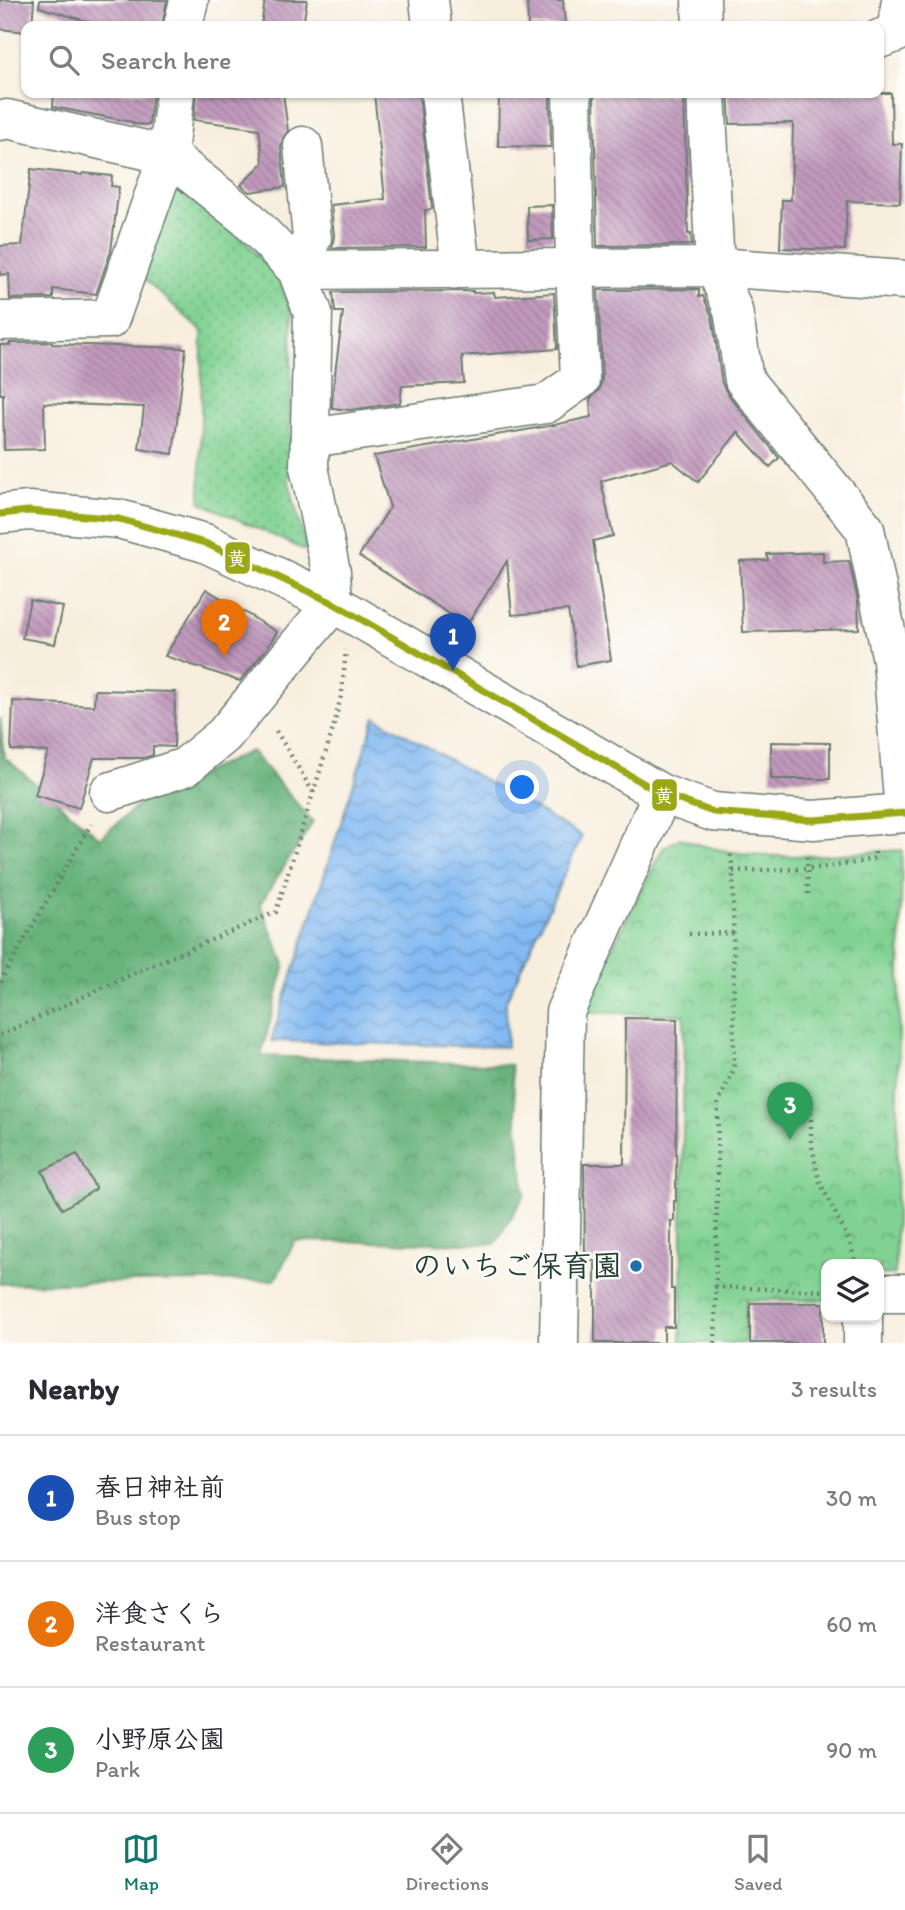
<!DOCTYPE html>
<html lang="en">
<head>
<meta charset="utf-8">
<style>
	:root { --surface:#fff; --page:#f7f7f7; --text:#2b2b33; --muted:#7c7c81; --line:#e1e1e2; --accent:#0f766e }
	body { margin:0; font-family:Itim,"Klee One",sans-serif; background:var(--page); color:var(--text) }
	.controls { position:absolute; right:21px; bottom:21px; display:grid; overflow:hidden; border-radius:14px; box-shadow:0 2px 5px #0004 }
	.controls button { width:63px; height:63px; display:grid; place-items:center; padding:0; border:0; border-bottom:2px solid var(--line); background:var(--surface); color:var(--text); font:35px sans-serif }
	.you { position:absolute; left:523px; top:788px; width:24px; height:24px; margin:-18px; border:5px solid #fff; border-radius:50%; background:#1a73e8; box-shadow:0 0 0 10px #1a73e833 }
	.badge { display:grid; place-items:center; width:46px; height:46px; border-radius:50%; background:var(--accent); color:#fff; font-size:23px; font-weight:700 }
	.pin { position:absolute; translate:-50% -58px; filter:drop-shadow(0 2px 4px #0008) }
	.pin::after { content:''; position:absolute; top:37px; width:24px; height:21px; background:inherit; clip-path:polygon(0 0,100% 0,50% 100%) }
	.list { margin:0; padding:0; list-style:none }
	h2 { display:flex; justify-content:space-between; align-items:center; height:91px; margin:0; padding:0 28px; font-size:30px }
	h2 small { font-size:23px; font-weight:400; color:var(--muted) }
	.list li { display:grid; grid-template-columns:46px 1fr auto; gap:21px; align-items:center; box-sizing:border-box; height:126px; padding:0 28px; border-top:2px solid var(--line) }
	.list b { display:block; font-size:26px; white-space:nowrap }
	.list p { margin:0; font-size:23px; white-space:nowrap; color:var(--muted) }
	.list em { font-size:23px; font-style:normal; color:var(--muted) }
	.icon { flex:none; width:38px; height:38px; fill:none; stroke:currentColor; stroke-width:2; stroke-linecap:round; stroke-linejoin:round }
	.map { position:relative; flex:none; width:905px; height:1343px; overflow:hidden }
	.search { position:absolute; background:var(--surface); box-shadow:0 2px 5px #0004; left:21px; right:21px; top:21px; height:77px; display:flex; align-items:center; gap:18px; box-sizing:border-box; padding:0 24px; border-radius:14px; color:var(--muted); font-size:26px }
	.sheet { height:469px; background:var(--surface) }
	nav { display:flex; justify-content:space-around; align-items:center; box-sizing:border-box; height:98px; border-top:2px solid var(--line); background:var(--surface); font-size:19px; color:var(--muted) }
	nav a { display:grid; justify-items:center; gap:4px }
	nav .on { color:var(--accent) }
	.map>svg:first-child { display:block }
</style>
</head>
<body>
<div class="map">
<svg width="905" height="1343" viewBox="0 0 905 1343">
	<defs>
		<pattern id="grass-dots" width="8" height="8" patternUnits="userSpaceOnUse" patternTransform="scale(1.75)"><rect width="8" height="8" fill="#80d192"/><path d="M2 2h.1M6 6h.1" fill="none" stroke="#68ab78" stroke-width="1.8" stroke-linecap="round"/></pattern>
		<pattern id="forest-crowns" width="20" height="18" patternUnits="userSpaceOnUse" patternTransform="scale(1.75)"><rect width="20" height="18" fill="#68b37c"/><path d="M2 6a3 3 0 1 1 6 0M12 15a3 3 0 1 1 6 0" fill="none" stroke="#559366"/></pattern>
		<pattern id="park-crowns" width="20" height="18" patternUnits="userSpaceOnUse" patternTransform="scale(1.75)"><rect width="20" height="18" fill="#80d192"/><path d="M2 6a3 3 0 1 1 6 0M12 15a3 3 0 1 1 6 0" fill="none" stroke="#68ab78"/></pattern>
		<pattern id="water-waves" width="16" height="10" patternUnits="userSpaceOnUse" patternTransform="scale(1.75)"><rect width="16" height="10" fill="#83baf3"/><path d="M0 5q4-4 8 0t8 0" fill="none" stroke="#6b98c6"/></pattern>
		<pattern id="building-back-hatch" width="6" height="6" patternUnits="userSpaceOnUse" patternTransform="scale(1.75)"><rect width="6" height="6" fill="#c199bd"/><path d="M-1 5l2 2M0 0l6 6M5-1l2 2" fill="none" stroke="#9c7e9a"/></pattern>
	</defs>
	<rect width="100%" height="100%" fill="#fdfcf7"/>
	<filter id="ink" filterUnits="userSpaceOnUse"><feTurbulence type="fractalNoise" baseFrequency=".0143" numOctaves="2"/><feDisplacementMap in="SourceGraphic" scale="14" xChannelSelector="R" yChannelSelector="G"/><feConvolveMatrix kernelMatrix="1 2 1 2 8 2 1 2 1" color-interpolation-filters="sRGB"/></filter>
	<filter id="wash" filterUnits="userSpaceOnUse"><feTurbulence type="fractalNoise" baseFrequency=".00686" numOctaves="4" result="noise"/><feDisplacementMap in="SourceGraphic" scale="28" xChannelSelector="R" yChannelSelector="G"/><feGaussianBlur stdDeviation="1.57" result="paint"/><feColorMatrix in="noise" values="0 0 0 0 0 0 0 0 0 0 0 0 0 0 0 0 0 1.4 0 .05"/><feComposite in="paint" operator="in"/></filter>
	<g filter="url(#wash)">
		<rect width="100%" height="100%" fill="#f8eede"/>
		<polygon fill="url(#grass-dots)" stroke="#508763" stroke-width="2" points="180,187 244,240 279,279 292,316 289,482 307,551 200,502 202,331 141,276 166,191"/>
		<polygon fill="url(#forest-crowns)" stroke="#447858" stroke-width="2" points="0,718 4,757 100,838 145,799 251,751 313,822 260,904 285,964 261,1056 511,1065 525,1194 495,1244 295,1241 275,1280 0,1284"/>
		<path fill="url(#park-crowns)" stroke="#508763" stroke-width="2" d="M 680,838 C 750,866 828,854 902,850 L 895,1274 L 879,1275 L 879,1264 L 826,1264 L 826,1300 L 746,1300 L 745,1343 L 681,1343 L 684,1015 L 579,1012 L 663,848 Z"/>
		<polygon fill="url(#water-waves)" stroke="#517c94" stroke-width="2" points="375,717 582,836 506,1001 507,1047 271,1041"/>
		<g id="blocks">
			<g fill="url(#building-back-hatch)">
				<polygon points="0,0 34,0 32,26 26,26 26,32 0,29"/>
				<polygon points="40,0 167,0 162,26 103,26 39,7"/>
				<polygon points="265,0 307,0 303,26 261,26"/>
				<polygon points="527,0 563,0 565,26 528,26"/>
				<polygon points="54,93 153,93 149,125 133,124 133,122 53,107"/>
				<polygon points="196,93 283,93 288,131 283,138 281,147 285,187 250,192 241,185 263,163 259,129 194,120"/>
				<polygon points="374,93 419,93 432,209 425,210 426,247 332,248 334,236 331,205 385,199"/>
				<polygon points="728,93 891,93 892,144 902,144 900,203 847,201 845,250 780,248 782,200 791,200 793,123 730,124"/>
				<polygon points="499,95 550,96 551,147 498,146"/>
				<polygon points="594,95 684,95 688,234 691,234 692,245 597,246"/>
				<polygon points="31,169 83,175 83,173 112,176 111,186 119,187 111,251 96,294 53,289 53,298 10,299 9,274 0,275 0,246 22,245"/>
				<polygon points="552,205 553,239 528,240 527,206"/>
				<polygon points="699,289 699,297 703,296 712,316 722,383 727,393 779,458 770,467 738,432 698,482 672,461 601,481 613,536 593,541 611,660 577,666 568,610 512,615 507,561 467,625 359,556 390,507 374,456 549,426 591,417 590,399 599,390 602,379 598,290"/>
				<polygon points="473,291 473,293 494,292 495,297 554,293 557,349 462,356 464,383 402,386 400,403 350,410 332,408 333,389 343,312 335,312 333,292"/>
				<polygon points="52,342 52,344 186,348 173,454 139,449 144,407 44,403 45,449 4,450 3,394 0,394 0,345 10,345 10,343"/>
				<polygon points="823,552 823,562 849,561 858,601 859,629 743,632 740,561 768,560 767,554"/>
				<polygon points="206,589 277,632 264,652 240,681 165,656"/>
				<polygon points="30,600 63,607 55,644 22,638"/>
				<polygon points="95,690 175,692 174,747 153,746 153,755 143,758 94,758 79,808 35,795 48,752 11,750 13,701 94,706"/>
				<polygon points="771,742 830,743 830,779 771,779"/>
				<polygon points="625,1018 677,1019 676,1201 674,1201 674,1221 671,1221 671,1289 674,1289 674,1327 664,1327 664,1343 595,1343 595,1261 585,1261 584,1164 624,1164"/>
				<polygon points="77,1154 96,1189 62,1209 42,1171"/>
				<rect x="750" y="1303" width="73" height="40"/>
			</g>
		</g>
	</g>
	<g filter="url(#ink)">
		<use href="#blocks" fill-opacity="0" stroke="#6b7b70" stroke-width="2"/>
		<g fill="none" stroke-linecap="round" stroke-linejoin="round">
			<defs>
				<g id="minor">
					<polyline points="429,0 432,26"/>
					<polyline points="701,0 702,26"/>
					<polyline points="183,26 189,0"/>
					<polyline points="879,39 896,33 901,0"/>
					<polyline points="440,93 461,269"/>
					<polyline points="706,93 715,267 733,310 744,380 865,529 892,660 904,813"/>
					<polyline points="0,121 7,119 168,155 248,219 297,270 313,313 309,467 331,572 333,603 224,735 185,767 109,792"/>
					<polyline points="303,146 312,238 297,270 715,267 905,280"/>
					<polyline points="0,321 110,319 168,155 175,93"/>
					<polyline points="310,438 546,404 580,380 575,268 572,93"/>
					<polyline points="0,514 29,511 119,519 205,543 333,603 662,794 713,812 813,820 905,813"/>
					<polyline points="879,1293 905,1293"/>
					<polyline points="863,1317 863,1343"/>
					<polyline points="559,1343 565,1012 662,794"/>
				</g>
			</defs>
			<use href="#minor" stroke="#6b7b70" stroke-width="41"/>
			<g stroke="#6b7b70" stroke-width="4.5" stroke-dasharray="2 5" stroke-linecap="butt">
				<polyline points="276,731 313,792"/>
				<polyline points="807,857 808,894"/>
				<path d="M 733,871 C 781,869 828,871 875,858 L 875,852"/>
				<polyline points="689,934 733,933"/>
				<polyline points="0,982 91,824"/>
				<polyline points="0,1035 148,967 276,912 333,729 342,692 346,650"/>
				<polyline points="811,1105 811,1142 819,1180 850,1243 856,1264"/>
				<polyline points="715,1287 826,1291"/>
				<polyline points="715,1343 718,1103 734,1069 733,871 730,850"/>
			</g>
			<use href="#minor" stroke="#fff" stroke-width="38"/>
			<defs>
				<polyline id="bus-1" points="0,514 29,511 119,519 205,543 333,603 662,794 713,812 813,820 905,813"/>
			</defs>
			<use href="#bus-1" stroke="#fdfcf7" stroke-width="12"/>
			<use href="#bus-1" stroke="#9aa817" stroke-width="7"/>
		</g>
	</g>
	<circle fill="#1f6fb2" stroke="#fdfcf7" stroke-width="2.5" cx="636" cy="1266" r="7"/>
	<g text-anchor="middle" stroke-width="5" stroke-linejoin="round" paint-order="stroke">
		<g font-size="30" font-weight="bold" fill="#1f3d34" stroke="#fdfcf7" text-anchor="end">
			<text x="622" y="1276">のいちご保育園</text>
		</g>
	</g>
	<g stroke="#fdfcf7" stroke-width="2.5">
		<rect x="224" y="541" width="27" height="34" rx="7" fill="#9aa817"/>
		<rect x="651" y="778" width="27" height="34" rx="7" fill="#9aa817"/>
	</g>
	<g font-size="19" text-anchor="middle" font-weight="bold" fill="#fff">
		<text x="237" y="565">黄</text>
		<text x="664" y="802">黄</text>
	</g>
</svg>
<div class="controls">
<button><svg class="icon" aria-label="layers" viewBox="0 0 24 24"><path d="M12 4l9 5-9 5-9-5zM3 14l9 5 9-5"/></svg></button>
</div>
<div class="you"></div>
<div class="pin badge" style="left:453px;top:671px;background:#1a4fb4">1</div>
<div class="pin badge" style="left:224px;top:657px;background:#e8710a">2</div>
<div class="pin badge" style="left:790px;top:1140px;background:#2e9e5b">3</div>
<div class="search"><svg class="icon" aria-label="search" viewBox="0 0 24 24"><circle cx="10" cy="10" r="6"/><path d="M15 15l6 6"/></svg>Search here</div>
</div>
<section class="sheet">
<h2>Nearby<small>3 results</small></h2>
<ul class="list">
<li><span class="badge" style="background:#1a4fb4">1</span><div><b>春日神社前</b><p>Bus stop</p></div><em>30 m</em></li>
<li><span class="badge" style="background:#e8710a">2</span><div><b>洋食さくら</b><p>Restaurant</p></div><em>60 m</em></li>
<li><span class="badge" style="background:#2e9e5b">3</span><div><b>小野原公園</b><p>Park</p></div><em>90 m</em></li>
</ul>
</section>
<nav>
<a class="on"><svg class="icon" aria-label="map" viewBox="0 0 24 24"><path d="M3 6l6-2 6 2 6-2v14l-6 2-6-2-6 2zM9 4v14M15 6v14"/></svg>Map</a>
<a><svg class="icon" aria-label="directions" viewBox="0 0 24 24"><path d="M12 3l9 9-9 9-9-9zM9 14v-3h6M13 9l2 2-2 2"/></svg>Directions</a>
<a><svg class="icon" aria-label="saved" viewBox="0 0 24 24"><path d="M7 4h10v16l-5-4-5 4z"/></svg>Saved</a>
</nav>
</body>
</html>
